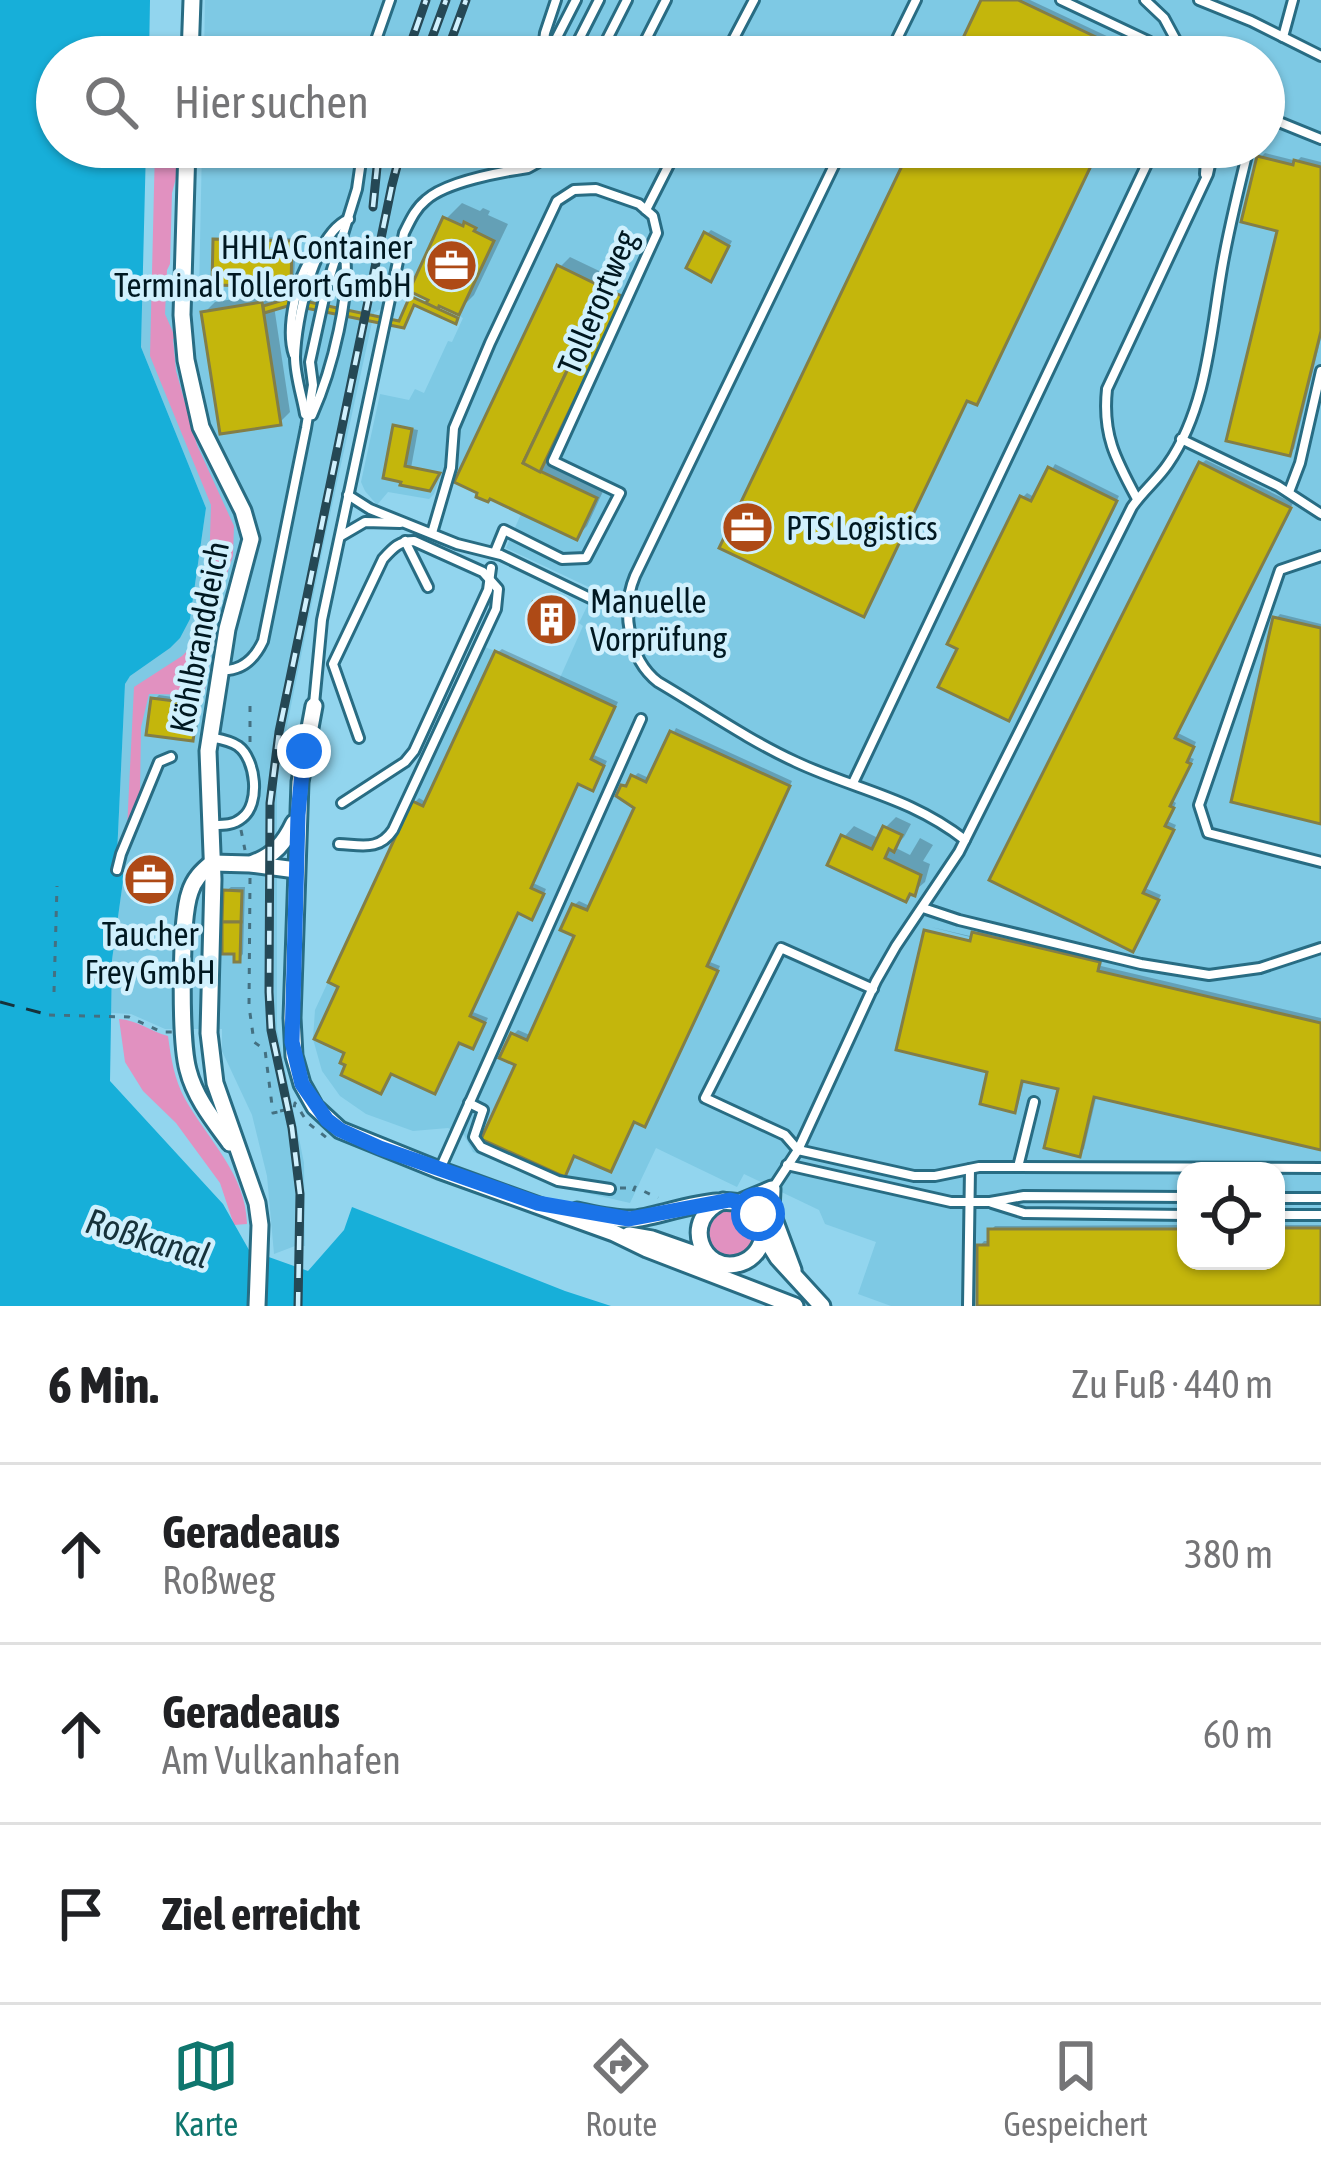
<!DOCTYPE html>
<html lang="de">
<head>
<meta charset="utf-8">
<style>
	:root { --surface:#fff; --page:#f2f2f2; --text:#202124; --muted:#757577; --line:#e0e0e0; --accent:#0f766e }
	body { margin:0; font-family:"Asap Condensed",sans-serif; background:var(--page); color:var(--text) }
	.controls { position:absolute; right:36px; bottom:36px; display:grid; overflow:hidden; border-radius:24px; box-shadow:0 3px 9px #0004 }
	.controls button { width:108px; height:108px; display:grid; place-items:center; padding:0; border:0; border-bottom:3px solid var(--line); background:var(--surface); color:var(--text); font:60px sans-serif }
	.stop { position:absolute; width:36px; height:36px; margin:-27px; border:9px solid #1a73e8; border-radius:50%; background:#fff }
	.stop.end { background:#1a73e8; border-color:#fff; box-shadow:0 3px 12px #0008 }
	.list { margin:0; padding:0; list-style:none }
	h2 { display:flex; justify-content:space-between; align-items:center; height:156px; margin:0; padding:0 48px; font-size:51px }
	h2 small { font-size:39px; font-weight:400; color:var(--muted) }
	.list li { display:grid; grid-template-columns:78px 1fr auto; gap:36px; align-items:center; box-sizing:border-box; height:180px; padding:0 48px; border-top:3px solid var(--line) }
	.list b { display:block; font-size:45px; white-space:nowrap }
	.list p { margin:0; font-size:39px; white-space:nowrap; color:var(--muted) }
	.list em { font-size:39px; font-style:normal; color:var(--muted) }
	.icon { flex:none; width:66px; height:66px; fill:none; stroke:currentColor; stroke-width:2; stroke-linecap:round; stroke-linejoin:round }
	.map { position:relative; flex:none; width:1321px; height:1306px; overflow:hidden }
	.search { position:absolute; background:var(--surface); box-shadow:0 3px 9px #0004; left:36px; right:36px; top:36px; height:132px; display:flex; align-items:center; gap:30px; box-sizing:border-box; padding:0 42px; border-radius:66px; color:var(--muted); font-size:45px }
	.sheet { height:696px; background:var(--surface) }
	nav { display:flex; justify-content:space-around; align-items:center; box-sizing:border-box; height:168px; border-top:3px solid var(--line); background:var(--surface); font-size:33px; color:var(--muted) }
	nav a { display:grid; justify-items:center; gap:6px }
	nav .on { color:var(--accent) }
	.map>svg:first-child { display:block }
</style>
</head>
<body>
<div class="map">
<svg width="1321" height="1306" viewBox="0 0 1321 1306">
	<rect width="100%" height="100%" fill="#92d5ee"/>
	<path fill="#7ec9e4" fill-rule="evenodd" d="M 205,0 L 1321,0 L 1321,1306 L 891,1306 L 858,1294 L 876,1242 L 825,1224 L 819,1210 L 744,1174 L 737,1187 L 656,1148 L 630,1203 L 578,1191 L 473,1152 L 464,1135 L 448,1128 L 413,1131 L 366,1114 L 340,1096 L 322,1071 L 313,1039 L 315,1010 L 483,646 L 559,680 L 583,626 L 579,623 L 595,590 L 506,548 L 521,514 L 490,499 L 488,502 L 476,497 L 477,493 L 454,482 L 458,471 L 445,465 L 434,494 L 429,499 L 388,492 L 377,505 L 365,491 L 361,482 L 380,394 L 409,400 L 415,389 L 424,393 L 448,341 L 452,342 L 463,318 L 440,306 L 438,309 L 426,303 L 427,300 L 409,291 L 374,313 L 326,533 L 277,775 L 277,1029 L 304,1163 L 305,1246 L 295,1246 L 274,1254 L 267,1176 L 252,1115 L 222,1051 L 222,1029 L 165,1029 L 131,1014 L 111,1013 L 112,960 L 124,874 L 117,870 L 117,855 L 125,684 L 129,676 L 190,619 L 206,508 L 141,347 L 142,290 L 199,293 L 202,147 L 1264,147 L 1264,57 L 204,57 ZM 1186,1171 L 1276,1171 L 1276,1261 L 1186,1261 Z"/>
	<g fill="#e191c0">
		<polygon points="155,147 179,147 177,174 172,193 170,264 167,270 165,314 176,339 173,339 176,371 197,445 234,526 233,556 220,594 204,695 149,694 141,727 140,792 127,829 134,687 182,656 198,640 208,603 211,505 150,356"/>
		<path d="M 119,1019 C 137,1020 150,1031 168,1036 C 171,1058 174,1079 185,1099 C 208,1140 246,1174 247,1224 L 234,1225 L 220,1183 L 176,1123 L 143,1091 L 125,1062 Z"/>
		<circle cx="732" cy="1232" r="24"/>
	</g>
	<polygon fill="#17afd9" points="0,0 150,0 149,57 57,57 57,147 146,147 141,347 206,508 190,619 180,638 170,648 130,676 125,684 117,855 117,870 124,874 112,960 110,1081 223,1204 249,1250 308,1271 344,1230 352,1207 565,1291 611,1306 0,1306"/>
	<g fill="#0003">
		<polygon points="984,0 1030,0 1145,54 1143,57 957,57"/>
		<polygon points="1265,153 1297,161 1301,157 1321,162 1321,338 1294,449 1289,453 1281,229 1260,158"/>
		<polygon points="462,203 480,211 483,208 490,211 488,215 508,224 474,295 458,311 440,303 435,308 413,301 403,325 291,302 274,306 290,412 280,422 204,313 215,302 272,293 274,304 292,299 402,322 413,297 429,305 446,219"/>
		<polygon points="711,230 732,241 715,274 707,234"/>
		<polygon points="221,236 296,238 294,279 290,284 216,241"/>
		<polygon points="570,257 614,278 609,290 622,296 544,459 605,487 587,526 576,537 481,492 560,267"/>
		<polygon points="396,426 418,430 411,468 404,479"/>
		<polygon points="1206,460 1293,503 1178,733 1196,742 1189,757 1194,759 1173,801 1176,803 1167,821 1176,825 1145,888 1161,895 1132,948 1201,464"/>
		<polygon points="1055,464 1119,496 1012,713 1023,497 1027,493 1036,498"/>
		<polygon points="1280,614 1321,624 1321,821 1276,619"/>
		<polygon points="502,649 618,702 594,755 607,761 597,783 580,782 533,883 546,889 536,912 531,916 519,911 473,1012 488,1018 477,1041 473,1046 461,1040 435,1091 392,1071 381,1090 414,803 419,798 428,803 497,653"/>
		<polygon points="159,695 201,701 197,733 192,737 154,700"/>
		<polygon points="676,728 792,781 710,962 720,966 649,1119 644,1123 635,1119 610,1169 576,1153 564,1174 519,1063 514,1034 518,1030 532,1036 578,935 574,905 579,901 592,907 638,806 624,786 638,773 651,779"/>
		<polygon points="896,817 911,824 904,837 894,847 910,855 920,838 933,845 923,861 930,864 925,882 905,899 844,837 854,826 880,839 886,827"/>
		<polygon points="143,860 164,863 160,890 156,894 139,865"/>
		<polygon points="231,887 245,887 243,954 239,959 226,891"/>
		<polygon points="931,927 974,937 979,929 1103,958 1101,966 1321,1018 1321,1147 1097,1094 1084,1149 1079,1153 1062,1087 1025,1078 1018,1105 1014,1109 991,1070 986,941"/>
		<polygon points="1186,1225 1186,1261 1276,1261 1276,1225 1321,1225 1321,1306 980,1306 980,1246 984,1241 991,1241 991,1230 995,1226"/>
	</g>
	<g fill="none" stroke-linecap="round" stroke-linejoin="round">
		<polyline stroke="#16323b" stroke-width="3" stroke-dasharray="15 12" stroke-linecap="butt" points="0,1002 49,1015"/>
	</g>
	<g fill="#c4b60c" stroke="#837e47" stroke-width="3">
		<polygon points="981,0 1018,0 1138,57 954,57"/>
		<polygon points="911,147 1100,147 977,405 967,401 864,617 719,548"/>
		<polygon points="1257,156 1293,165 1294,160 1321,167 1321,331 1290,456 1226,441 1277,231 1241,222"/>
		<polygon points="443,217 463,226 464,222 476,228 474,231 494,241 459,315 439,306 438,309 426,303 428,300 409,291"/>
		<polygon points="704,232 729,246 711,282 686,268"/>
		<polygon points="213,239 292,241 291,287 212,285"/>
		<polygon points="557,265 606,289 523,463 597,498 577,540 490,499 488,502 476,497 477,493 454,482"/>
		<polygon points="606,289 624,297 540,472 523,463"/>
		<polygon points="410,296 458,318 456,324 414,305 404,328 291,305 264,313 263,306 290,298 399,321"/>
		<polygon points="262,302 281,425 220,434 201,312"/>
		<polygon points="393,425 412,429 405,466 440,473 430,491 400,485 401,482 383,478"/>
		<polygon points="1199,462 1291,508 1175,738 1194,747 1187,762 1191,764 1170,806 1174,808 1165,826 1174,830 1143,893 1159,900 1133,952 989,880"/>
		<polygon points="1048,467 1117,501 1009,721 938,687 957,649 947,644 1020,496 1031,501"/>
		<polygon points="543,597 575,612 560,642 529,628 536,613 528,612 533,602 539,606"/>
		<polygon points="1273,617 1321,628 1321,824 1231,802"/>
		<polygon points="495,651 615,707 591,759 604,766 593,791 578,784 531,888 544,894 532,920 518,913 470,1016 485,1023 473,1049 459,1043 435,1094 391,1074 381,1094 341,1075 345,1065 340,1063 344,1053 314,1039 338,987 328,982 412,801 423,806"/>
		<polygon points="151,698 198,704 193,741 146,735"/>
		<polygon points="670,731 790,786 707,966 718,971 645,1127 634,1122 611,1172 574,1156 565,1177 481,1139 515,1065 499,1058 511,1033 527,1040 574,936 560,930 572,904 587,910 634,808 616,796 621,785 626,786 631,775 646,782"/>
		<polygon points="883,826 902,835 894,852 889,849 885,858 921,875 915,896 910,894 906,902 827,865 841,835 872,849"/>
		<polygon points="136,863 161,867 157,897 132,894"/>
		<polygon points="223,890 242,891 241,922 222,922"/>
		<polygon points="222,922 241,922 240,962 234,962 234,954 222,954"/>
		<polygon points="924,930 970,941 972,932 1100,962 1098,971 1321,1023 1321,1150 1094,1097 1080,1157 1044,1148 1058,1089 1022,1081 1015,1113 980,1104 987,1072 896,1050"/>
		<polygon points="1276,1228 1321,1228 1321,1306 977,1306 977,1245 988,1245 988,1229 1186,1229 1186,1261 1276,1261"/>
	</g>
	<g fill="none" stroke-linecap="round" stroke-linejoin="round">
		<defs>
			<g id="service">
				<polyline points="1061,0 1148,41 1171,57"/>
				<polyline points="1145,0 1164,18 1185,57"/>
				<polyline points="1199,0 1251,21 1321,56"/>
				<polyline points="1283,37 1293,0"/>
				<polyline points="370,57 390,0"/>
				<polyline points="542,57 545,33 556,0"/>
				<polyline points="552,57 554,43 576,0"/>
				<polyline points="570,57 599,0"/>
				<polyline points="598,57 627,0"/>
				<polyline points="637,57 666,0"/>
				<polyline points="724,57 754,0"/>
				<polyline points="888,57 916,0"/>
				<polyline points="1264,116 1321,139"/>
				<path d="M 843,147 L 635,576 C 621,609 628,659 658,682 C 704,709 748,740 796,762 C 856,790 910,797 965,840"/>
				<polyline points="588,152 590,147"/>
				<polyline points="517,169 532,147"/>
				<polyline points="1205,174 1207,147"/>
				<polyline points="646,210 678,147"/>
				<path d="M 294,355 C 285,328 297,272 317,251"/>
				<path d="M 305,414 C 302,396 295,376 295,357 C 296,321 313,234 349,219"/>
				<path d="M 312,415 C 331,373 354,289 343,244"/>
				<polyline points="1181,439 1278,486 1321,514"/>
				<polyline points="1289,492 1300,463 1321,371"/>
				<polyline points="348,495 370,509 457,544 501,555 590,598"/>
				<path d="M 1137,499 C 1116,460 1102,435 1107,389 L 1208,174 L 1214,147"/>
				<polyline points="432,533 451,468 454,428 490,343 557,201 574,190 596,189 639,204 653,216 657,233 553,461 620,493 586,558 562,559 504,530 495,552"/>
				<polyline points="341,536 365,522 400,523"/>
				<polyline points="405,541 428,587"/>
				<polyline points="1321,556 1280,570 1199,805 1208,833 1321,862"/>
				<path d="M 222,670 C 242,671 255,658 263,641 L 306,428 L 313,385 L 310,362 L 326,289 L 357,189 L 363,147"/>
				<path d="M 314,704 L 322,620 L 404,233 C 410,221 415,209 426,200 C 446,182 501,172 528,168 L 537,163 L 549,147"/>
				<path d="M 209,737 C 219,739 229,740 238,746 C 256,759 261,804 242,818 C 234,825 224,825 214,825"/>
				<polyline points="853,783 1155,147"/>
				<polyline points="342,803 405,762 414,751 488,590 491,568"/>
				<path d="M 339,844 C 362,845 379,851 393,830 L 496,609 L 498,589 L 483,572 L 414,541 C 399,541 393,548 383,559 L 333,664 L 359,738"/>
				<polyline points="117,870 121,854 159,762 171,757"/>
				<polyline points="923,908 959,920 1141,964 1209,975 1260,968 1321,948"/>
				<polyline points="873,989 781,948 705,1098 785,1135 798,1150 914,1176 935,1176 979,1167 1321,1168"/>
				<polyline points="469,1103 483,1110 474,1137 481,1147 558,1181 610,1189"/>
				<polyline points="787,1165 951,1202 990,1202 1024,1196 1186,1197"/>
				<polyline points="1018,1167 1034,1102"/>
				<polyline points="440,1169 641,719"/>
				<path d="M 773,1188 L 798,1150 L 876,981 L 896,946 L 959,852 L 1132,507 C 1143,491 1158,479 1168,464 C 1209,405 1211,325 1224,257 C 1231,220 1240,183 1249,147"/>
				<polyline points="1276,1198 1321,1198"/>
				<polyline points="992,1203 1024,1213 1186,1215"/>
				<polyline points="1276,1215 1321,1215"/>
				<polyline points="968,1306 970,1169"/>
			</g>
			<g id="minor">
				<polyline points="190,57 192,0"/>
				<polyline points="187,147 182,315 186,360 201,427 243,511 251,539 227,629 208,751 213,879 209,1033 215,1083 257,1203 260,1225 257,1306"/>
				<polyline points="314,706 300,782 292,1018 294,1056 302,1084 315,1107 340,1130 439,1170 614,1233 647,1249 795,1306"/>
				<path d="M 212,863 C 202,871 194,879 190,892 C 180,920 180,1041 188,1070 C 195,1098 214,1121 230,1143"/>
				<polyline points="212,863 250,864 296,870"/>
				<path d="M 253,863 C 274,856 285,842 294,823"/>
				<polyline points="741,1202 772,1189 771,1211 763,1231"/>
				<path d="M 577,1211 C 596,1215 615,1220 634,1219 C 664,1217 767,1172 763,1235 C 762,1248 753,1259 741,1263 C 701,1276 680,1218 723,1201"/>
				<polyline points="771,1211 793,1270"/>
				<polyline points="763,1234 778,1258 822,1306"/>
				<polyline points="629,1235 652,1239 709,1259"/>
			</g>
		</defs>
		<use href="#service" stroke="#286c83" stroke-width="14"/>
		<use href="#minor" stroke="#286c83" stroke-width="21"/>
		<g stroke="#447081" stroke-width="3" stroke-dasharray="6 9" stroke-linecap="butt">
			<polyline points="250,706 250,742"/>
			<polyline points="241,830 245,850"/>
			<polyline points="250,878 249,1006 254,1042 265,1050 273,1113 278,1112 277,1108 280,1111 294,1108 295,1103 308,1123 327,1138"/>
			<polyline points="54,992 57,886"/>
			<polyline points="49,1015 129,1017 162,1032 172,1032"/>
			<polyline points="620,1188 627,1188 633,1192 635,1187 658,1198"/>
		</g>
		<use href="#service" stroke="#fff" stroke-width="8"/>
		<use href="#minor" stroke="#fff" stroke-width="15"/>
		<defs>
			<g id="rail">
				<polyline points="406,57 426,0"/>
				<polyline points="425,57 446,0"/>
				<polyline points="445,57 466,0"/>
				<polyline points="373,207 379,147"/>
				<polyline points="298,1306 300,1194 292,1128 271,1030 269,992 270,803 279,732 392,185 402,147"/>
			</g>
		</defs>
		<use href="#rail" stroke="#254855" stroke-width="9"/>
		<use href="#rail" stroke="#d0f0fd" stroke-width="4.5" stroke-dasharray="14" stroke-linecap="butt"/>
	</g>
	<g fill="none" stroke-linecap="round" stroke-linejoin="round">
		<polyline stroke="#1a73e8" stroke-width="15" points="304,751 298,815 292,1042 302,1084 327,1120 340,1130 380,1148 537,1203 629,1219 730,1200 747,1204 758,1214"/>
	</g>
	<defs>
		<symbol id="office-disc" viewBox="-11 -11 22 22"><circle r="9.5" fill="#ae4a16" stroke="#d0f0fd"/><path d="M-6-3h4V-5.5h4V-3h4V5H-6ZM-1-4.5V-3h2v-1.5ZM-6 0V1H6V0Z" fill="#fff"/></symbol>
		<symbol id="building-disc" viewBox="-11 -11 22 22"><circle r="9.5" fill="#ae4a16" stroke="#d0f0fd"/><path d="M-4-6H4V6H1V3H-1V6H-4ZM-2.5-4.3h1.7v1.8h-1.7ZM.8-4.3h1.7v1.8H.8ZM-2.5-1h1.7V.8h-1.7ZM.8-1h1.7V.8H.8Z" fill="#fff"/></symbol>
	</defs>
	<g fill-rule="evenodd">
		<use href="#office-disc" x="422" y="236" width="59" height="59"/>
		<use href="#office-disc" x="718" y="498" width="59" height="59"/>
		<use href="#building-disc" x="522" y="590" width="59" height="59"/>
		<use href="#office-disc" x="120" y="850" width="59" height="59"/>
	</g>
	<g text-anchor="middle" stroke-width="9" stroke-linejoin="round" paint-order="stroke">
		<g font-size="33" fill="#001821" stroke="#d0f0fd" text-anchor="start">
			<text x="412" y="259" text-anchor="end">HHLA Container<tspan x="412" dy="38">Terminal Tollerort GmbH</tspan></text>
			<text x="786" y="540">PTS Logistics</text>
			<text x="590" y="613">Manuelle<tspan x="590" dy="38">Vorprüfung</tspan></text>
			<text x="150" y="946" text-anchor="middle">Taucher<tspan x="150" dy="38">Frey GmbH</tspan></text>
		</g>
		<g font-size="33" fill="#001821" stroke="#d0f0fd">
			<text transform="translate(597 302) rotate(-67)" y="12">Tollerortweg</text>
			<text transform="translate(199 637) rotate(-79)" y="12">Köhlbranddeich</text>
		</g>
		<g font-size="36" font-style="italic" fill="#16323b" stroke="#d0f0fd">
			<text transform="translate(148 1238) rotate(17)" y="13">Roßkanal</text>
		</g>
	</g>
</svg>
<div class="controls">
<button><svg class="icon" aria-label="locate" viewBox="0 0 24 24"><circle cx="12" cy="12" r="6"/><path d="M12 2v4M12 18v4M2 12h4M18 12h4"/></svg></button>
</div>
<div class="stop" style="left:758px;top:1214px"></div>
<div class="stop end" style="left:304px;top:751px"></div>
<div class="search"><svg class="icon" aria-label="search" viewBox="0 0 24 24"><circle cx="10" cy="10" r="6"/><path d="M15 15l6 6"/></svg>Hier suchen</div>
</div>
<section class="sheet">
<h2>6 Min.<small>Zu Fuß · 440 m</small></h2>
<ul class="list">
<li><svg class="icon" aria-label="ahead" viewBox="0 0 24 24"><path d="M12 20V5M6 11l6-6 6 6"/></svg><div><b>Geradeaus</b><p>Roßweg</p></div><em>380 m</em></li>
<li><svg class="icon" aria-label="ahead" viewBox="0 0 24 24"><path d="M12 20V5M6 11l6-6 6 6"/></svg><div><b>Geradeaus</b><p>Am Vulkanhafen</p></div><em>60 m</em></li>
<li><svg class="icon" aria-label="arrive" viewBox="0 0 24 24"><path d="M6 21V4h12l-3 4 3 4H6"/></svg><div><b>Ziel erreicht</b></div></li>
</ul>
</section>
<nav>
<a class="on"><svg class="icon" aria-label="map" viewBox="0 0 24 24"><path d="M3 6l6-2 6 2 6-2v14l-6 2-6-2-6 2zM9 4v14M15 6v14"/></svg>Karte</a>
<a><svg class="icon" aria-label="directions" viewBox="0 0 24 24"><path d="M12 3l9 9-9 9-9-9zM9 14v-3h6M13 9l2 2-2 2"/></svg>Route</a>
<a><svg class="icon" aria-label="saved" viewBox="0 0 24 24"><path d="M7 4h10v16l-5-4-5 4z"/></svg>Gespeichert</a>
</nav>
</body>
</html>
